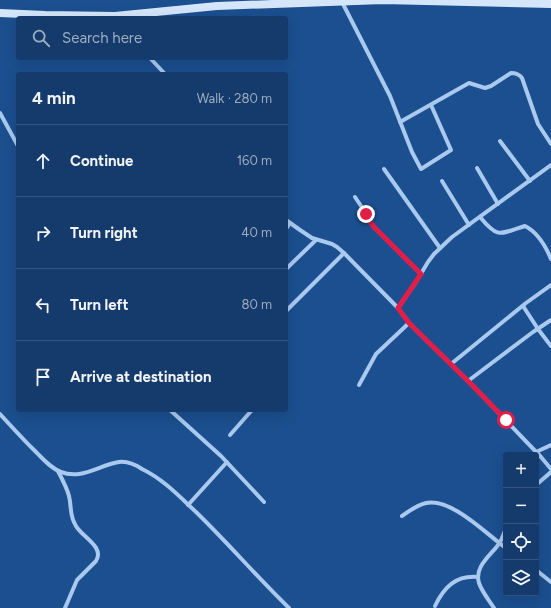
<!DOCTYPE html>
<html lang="en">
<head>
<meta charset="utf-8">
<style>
	:root { --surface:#143b6b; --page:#1d4271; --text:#f1f3f6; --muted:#9dadc1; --line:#33557e }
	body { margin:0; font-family:Figtree,sans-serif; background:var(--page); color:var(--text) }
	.controls { position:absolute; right:12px; bottom:12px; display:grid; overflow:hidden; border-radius:4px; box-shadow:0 4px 16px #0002 }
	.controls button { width:36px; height:36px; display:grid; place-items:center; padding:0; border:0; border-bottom:1px solid var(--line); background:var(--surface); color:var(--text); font:20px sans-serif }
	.stop { position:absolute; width:12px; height:12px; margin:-9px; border:3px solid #e11d48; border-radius:50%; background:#fff }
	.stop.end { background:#e11d48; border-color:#fff; box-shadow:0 1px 4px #0008 }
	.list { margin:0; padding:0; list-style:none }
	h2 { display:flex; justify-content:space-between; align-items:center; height:52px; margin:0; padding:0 16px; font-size:17px }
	h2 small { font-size:13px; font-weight:400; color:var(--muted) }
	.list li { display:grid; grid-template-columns:26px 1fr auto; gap:12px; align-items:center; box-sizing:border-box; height:72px; padding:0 16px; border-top:1px solid var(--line) }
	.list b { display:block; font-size:15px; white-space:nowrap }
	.list em { font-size:13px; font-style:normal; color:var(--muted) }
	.icon { flex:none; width:22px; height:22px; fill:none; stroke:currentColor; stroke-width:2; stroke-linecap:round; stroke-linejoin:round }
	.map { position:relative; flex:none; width:551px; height:608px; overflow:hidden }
	.search { position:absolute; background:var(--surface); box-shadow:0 4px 16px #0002; left:16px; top:16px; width:272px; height:44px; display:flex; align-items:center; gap:10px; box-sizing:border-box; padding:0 14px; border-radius:4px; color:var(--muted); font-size:15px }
	.panel { position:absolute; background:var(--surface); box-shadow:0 4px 16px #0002; left:16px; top:72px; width:272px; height:340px; border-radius:4px }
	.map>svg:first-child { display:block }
</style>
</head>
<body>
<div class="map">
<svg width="551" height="608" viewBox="0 0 551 608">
	<rect width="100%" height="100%" fill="#1b4f8f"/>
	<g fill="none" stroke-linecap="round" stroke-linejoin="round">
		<g stroke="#a9c9ee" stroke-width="4">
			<polyline points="342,2 390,96 412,152 421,169 451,150 431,105"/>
			<polyline points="150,58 165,74"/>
			<polyline points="0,113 18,146"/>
			<path d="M 400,122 L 469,83 L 485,88 L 491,86 L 511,73 C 516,73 519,74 522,78 L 538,124 L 551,144"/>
			<polyline points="500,141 530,181"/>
			<polyline points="477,168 498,204"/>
			<polyline points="384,169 440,248"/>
			<polyline points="442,181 469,225"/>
			<polyline points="355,197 363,209 368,219 374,227 421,274"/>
			<path d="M 480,217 C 498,239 500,234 525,226 C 537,232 546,247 551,259"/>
			<polyline points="286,220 300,230 312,238 332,244 337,247 344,253 398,308 409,323 471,384 541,457 551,469"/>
			<polyline points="286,229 290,223"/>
			<polyline points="286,269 316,240"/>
			<polyline points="523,306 538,329 551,346"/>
			<polyline points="398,308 416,282 428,262 434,254 452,237 551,165"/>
			<polyline points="286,311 344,253"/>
			<polyline points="451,364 526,303 551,285"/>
			<polyline points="468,381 533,332 551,320"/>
			<polyline points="359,385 376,354 409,323"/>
			<polyline points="170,410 221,456 264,502"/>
			<path d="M 0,414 C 11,426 22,438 33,449 C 41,457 50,468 61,472 C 82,480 99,465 119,462 C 127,461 136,465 142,469 C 163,479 180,497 196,512 C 228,543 257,577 289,608"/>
			<polyline points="230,435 252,410"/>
			<polyline points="536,452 551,445"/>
			<path d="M 58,471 C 62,479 67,488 69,496 C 72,508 69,515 76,526 C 82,537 105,547 96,561 L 77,580 L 65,608"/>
			<polyline points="536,485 551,472"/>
			<polyline points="188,505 227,462"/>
			<path d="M 402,516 C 409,511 417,505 426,503 C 452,498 486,534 506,548"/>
			<polyline points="536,570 551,582"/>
			<path d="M 435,606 C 444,587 456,575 478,577"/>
			<path d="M 494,608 C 489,600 482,592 479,583 C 474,567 490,556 498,545 C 502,540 504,533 506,528"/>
		</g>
		<polyline stroke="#d6e6fa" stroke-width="8" points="0,13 45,15 115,16 217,6 383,0 551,4"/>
	</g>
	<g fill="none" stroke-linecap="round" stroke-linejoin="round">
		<polyline stroke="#e11d48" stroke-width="5" points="366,214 368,219 374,227 421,274 398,308 409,323 471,384 506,420"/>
	</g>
</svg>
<div class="controls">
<button>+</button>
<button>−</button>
<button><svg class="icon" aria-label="locate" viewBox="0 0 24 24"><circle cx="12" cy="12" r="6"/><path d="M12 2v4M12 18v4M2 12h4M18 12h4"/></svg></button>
<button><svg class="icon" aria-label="layers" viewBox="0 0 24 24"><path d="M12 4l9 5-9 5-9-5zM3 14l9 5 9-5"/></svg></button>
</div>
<div class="stop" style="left:506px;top:420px"></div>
<div class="stop end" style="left:366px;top:214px"></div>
<div class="search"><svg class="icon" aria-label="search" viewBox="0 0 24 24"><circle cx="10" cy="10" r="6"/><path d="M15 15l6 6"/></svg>Search here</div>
<section class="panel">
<h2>4 min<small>Walk · 280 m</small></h2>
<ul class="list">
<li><svg class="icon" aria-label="ahead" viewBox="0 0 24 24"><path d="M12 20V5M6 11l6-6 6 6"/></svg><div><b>Continue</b></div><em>160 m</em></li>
<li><svg class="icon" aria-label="right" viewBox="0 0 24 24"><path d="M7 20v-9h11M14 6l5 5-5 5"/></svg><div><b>Turn right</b></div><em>40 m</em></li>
<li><svg class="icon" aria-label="left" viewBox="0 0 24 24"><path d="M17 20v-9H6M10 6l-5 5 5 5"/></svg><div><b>Turn left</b></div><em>80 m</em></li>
<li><svg class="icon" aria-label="arrive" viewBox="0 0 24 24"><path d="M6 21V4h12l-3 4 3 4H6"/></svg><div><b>Arrive at destination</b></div></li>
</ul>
</section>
</div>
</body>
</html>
